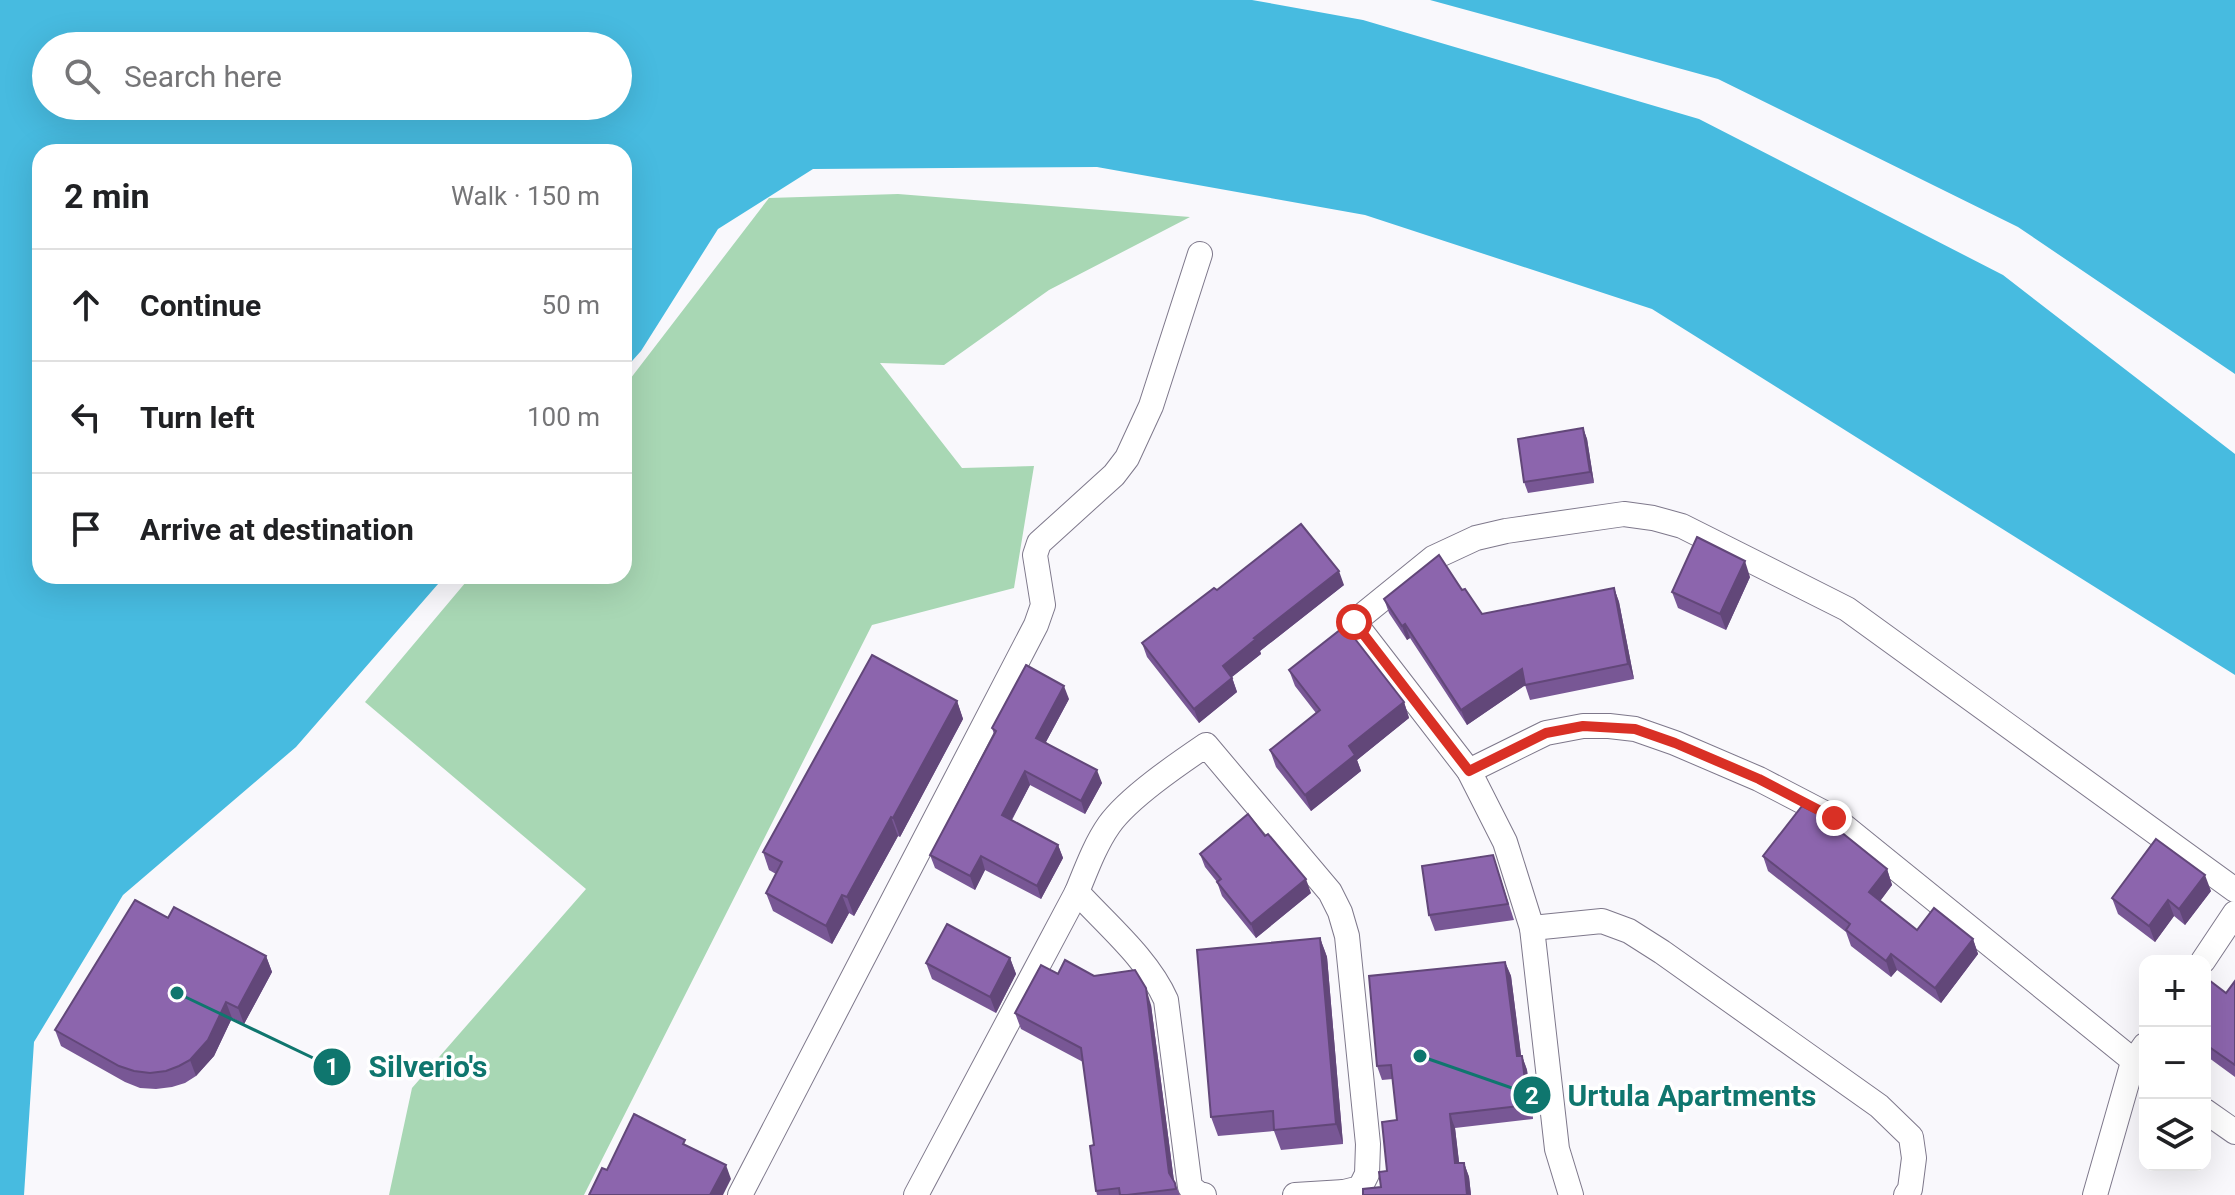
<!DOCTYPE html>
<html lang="en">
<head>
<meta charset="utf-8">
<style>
	:root { --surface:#fff; --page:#f2f2f2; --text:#202124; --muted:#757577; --line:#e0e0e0 }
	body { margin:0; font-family:Roboto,sans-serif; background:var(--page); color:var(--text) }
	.controls { position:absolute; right:24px; bottom:24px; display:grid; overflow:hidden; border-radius:16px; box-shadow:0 8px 32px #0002 }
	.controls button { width:72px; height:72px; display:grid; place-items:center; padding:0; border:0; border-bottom:2px solid var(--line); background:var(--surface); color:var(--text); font:40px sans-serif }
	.stop { position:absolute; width:24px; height:24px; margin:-18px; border:6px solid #d93025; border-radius:50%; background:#fff }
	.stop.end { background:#d93025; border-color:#fff; box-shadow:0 2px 8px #0008 }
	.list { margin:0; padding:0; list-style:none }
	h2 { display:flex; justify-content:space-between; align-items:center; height:104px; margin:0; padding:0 32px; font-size:34px }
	h2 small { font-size:26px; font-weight:400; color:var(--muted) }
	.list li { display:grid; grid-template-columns:52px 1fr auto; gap:24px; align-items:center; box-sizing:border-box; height:112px; padding:0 32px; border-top:2px solid var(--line) }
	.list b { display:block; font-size:30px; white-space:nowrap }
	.list em { font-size:26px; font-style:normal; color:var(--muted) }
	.icon { flex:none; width:44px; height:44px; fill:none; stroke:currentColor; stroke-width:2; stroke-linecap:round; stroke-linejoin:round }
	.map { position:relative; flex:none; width:2235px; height:1195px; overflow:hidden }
	.search { position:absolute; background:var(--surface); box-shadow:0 8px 32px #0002; left:32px; top:32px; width:600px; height:88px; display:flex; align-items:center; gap:20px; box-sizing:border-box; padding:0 28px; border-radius:44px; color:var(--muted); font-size:30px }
	.panel { position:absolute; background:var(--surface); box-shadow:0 8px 32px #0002; left:32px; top:144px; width:600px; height:440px; border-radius:24px }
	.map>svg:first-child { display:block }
</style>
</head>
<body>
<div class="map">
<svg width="2235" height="1195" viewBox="0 0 2235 1195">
	<rect width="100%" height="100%" fill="#f9f8fc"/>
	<polygon fill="#a8d7b4" points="898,194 1190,217 1049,290 944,365 880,363 962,468 1034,466 1014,588 872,625 584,1195 389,1195 412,1088 586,889 365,702 471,576 624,576 624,387 769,198"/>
	<g fill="#47bbe0" fill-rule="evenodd">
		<path d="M 0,0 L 1252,0 L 1363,20 L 1699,119 L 2003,275 L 2235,454 L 2235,675 L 1652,309 L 1365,215 L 1097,167 L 813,169 L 718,229 L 641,351 L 624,370 L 624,152 L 40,152 L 40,576 L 445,576 L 296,747 L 123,895 L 34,1042 L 24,1195 L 0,1195 ZM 46,46 L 618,46 L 618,106 L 46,106 Z"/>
		<polygon points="1430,0 2235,0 2235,374 2018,227 1718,79"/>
	</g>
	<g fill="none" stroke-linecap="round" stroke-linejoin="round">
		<defs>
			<g id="minor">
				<polyline points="1469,771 1546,733 1583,726 1609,726 1635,729 1675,743 1759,779 1834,818 2145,1070"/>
				<path d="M 1077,892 C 1107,925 1148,959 1166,1000 L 1190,1187 L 1199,1194 L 1204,1195"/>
				<polyline points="1532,928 1602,921 1629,931 1662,952 1879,1106 1911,1137 1914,1158 1910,1189 1906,1195"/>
				<polyline points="2203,961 2235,913"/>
				<polyline points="2205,1111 2235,1132"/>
				<polyline points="740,1195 1036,625 1043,605 1035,555 1039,543 1114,475 1127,458 1151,406 1200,254"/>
				<path d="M 916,1195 L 1077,892 C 1086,870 1095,845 1109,825 C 1128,798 1178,764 1206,745 L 1330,892 L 1340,912 L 1347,936 L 1368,1144 L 1367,1174 L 1360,1188 L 1344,1192 L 1345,1195"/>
				<polyline points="1295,1195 1344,1192"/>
				<polyline points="1571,1195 1557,1149 1532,928 1505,842 1469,771 1354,622 1433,558 1476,538 1506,531 1624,514 1653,518 1682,526 1847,609 2235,890"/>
				<polyline points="2095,1195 2133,1062 2145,1045"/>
			</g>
		</defs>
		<use href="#minor" stroke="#7e788b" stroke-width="26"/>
		<use href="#minor" stroke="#fff" stroke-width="24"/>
	</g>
	<g fill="#785795">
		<polygon points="1583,428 1587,439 1594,483 1528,493 1524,482"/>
		<polygon points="1750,577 1726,630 1678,608 1672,592"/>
		<polygon points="1344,585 1260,651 1261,654 1232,677 1237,692 1199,723 1147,657 1142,643 1217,590"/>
		<polygon points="1614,588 1619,602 1634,679 1530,700 1525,685 1467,725 1410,638 1407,640 1389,613 1384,599 1462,590 1482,614"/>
		<polygon points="1289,670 1404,702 1409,718 1357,760 1361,771 1311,811 1276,767 1270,750 1316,713 1295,686"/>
		<polygon points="1069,699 1046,742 1102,783 1085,814 1030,785 1012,820 1058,845 1063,858 1041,899 985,870 975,890 935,868 930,855 994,734 992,728"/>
		<polygon points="957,701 963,719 900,837 898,836 854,916 849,913 832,944 773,911 766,893 776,874 769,870 763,852"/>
		<polygon points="1200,854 1311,893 1256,938 1222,896 1217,882 1205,867"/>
		<polygon points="1493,855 1514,920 1435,931 1429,915"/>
		<polygon points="1763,856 1887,869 1892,885 1880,901 1917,930 1973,939 1978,954 1941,1003 1897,970 1891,977 1851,946 1846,932 1768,871"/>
		<polygon points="2211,891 2185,925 2174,916 2155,942 2118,914 2112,898"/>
		<polygon points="168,918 266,956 272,972 244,1024 232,1018 214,1056 196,1076 185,1083 172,1087 156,1089 140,1088 125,1082 61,1046 55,1030"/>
		<polygon points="1320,938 1327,957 1343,1144 1281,1150 1274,1131 1218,1136 1211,1117"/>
		<polygon points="1010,958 1016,974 996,1013 932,979 926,963"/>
		<polygon points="1505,962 1511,976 1521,1056 1522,1056 1527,1070 1533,1119 1455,1128 1459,1163 1464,1163 1469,1177 1471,1195 1363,1195 1381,1187 1387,1171 1397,1120 1393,1079 1382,1080 1377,1066"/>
		<polygon points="1058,974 1151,1005 1174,1181 1180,1195 1097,1195 1096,1191 1094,1145 1083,1062 1021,1029 1015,1013"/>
		<polygon points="2205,977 2226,993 2235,981 2235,1077 2205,1055"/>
	</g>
	<g fill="#624779">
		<polygon points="1583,428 1587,439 1594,483 1590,472"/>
		<polygon points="1745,561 1750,577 1726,630 1720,614"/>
		<polygon points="1339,571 1344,585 1260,651 1261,654 1228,680 1223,666 1254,638"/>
		<polygon points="1614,588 1619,602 1634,679 1628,664"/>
		<polygon points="1405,624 1410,638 1407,640 1402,626"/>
		<polygon points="1522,669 1527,684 1467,725 1461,710"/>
		<polygon points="1232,678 1237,692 1199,723 1194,709"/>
		<polygon points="1064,686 1069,699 1041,751 1036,738"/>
		<polygon points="957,701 963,719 900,837 893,818"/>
		<polygon points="1404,702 1409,718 1357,760 1361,771 1311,811 1305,795 1349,746"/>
		<polygon points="1097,770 1102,783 1085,814 1081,801"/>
		<polygon points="1025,771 1030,785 1007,828 1002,815"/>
		<polygon points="891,817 898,836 854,916 847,897"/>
		<polygon points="1058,845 1063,858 1041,899 1037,886"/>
		<polygon points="981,856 985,870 975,890 970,876"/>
		<polygon points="1887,869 1892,885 1875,908 1869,892"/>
		<polygon points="2205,875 2211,891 2185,925 2179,909"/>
		<polygon points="1306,879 1311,893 1256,938 1251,924"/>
		<polygon points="842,895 849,913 832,944 826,926"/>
		<polygon points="2168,900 2174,916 2155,942 2149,926"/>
		<polygon points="1320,938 1327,957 1343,1144 1336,1124"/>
		<polygon points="1973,939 1978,954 1941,1003 1935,988"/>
		<polygon points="1891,954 1897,970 1891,977 1886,961"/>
		<polygon points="266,956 272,972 244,1024 238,1008"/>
		<polygon points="1010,958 1016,974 996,1013 990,997"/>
		<polygon points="1505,962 1511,976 1523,1070 1517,1056"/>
		<polygon points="1146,988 1151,1005 1175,1189 1169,1173"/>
		<polygon points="226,1002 232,1018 214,1056 196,1076 190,1060"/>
		<polygon points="1522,1056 1527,1070 1533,1119 1528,1105"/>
		<polygon points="1450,1114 1455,1128 1461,1178 1455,1163"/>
		<polygon points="1464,1163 1469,1177 1471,1195 1467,1195"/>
		<polygon points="726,1165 731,1179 723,1195 710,1195"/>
	</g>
	<g fill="#8c65ad" stroke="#624779" stroke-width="2">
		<polygon points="1583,428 1590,472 1524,482 1518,439"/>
		<polygon points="1301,524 1339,571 1254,638 1256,639 1223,666 1232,678 1194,709 1142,643 1214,588 1217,590"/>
		<polygon points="1697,537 1745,561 1720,614 1672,592"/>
		<polygon points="1439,555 1462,590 1465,589 1482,614 1614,588 1628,664 1525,685 1522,669 1461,710 1405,624 1402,626 1384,599"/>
		<polygon points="1345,626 1404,702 1349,746 1355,755 1305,795 1270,750 1320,710 1289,670"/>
		<polygon points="872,655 957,701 893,818 891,817 847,897 842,895 826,926 766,893 782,862 763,852"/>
		<polygon points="1026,665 1064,686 1036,738 1097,770 1081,801 1025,771 1002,815 1058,845 1037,886 981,856 970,876 930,855 996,731 992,728"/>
		<polygon points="1802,806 1820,815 1887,869 1869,892 1917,930 1934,908 1973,939 1935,988 1891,954 1886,961 1846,930 1850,924 1763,856"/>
		<polygon points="1248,814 1265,836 1268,834 1306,879 1251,924 1217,882 1221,879 1200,854"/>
		<polygon points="2156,839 2205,875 2179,909 2168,900 2149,926 2112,898"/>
		<polygon points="1493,855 1508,904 1429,915 1422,866"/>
		<polygon points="135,900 168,918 174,907 266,956 238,1008 226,1002 208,1040 190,1060 179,1066 166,1071 150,1073 134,1071 119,1066 55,1030"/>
		<polygon points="947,924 1010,958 990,997 926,963"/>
		<polygon points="1320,938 1336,1124 1274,1130 1273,1111 1211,1117 1197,950"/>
		<polygon points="1065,960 1094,976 1135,970 1146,988 1169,1173 1175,1183 1176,1189 1127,1195 1120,1195 1119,1188 1096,1191 1090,1146 1094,1145 1081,1048 1015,1013 1041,965 1058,974"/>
		<polygon points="1505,962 1517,1056 1522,1056 1528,1105 1450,1114 1455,1163 1464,1163 1467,1195 1363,1195 1363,1189 1381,1187 1379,1172 1387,1171 1382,1122 1397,1120 1391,1065 1377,1066 1369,976"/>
		<polygon points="2205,977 2226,993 2235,981 2235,1065 2205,1044"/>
		<polygon points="634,1114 685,1140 683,1144 726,1165 710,1195 589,1195 602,1168 607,1170"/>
	</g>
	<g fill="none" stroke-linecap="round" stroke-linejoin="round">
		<polyline stroke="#d93025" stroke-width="10" points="1354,622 1469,771 1546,733 1583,726 1635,729 1675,743 1759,779 1834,818"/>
	</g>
	<path fill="none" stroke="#0f766e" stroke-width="3" d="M177 993L332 1067M1420 1056L1532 1095"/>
	<g fill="#0f766e" stroke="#fff" stroke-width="3">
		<circle cx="177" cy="993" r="8"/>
		<circle cx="1420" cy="1056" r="8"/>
		<circle cx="332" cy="1067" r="20"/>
		<circle cx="1532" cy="1095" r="20"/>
	</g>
	<g font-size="24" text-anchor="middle" font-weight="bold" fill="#fff">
		<text x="332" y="1075">1</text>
		<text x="1532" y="1104">2</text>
	</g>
	<g font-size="30" text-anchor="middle" font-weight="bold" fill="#0f766e" stroke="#fff" stroke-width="7" stroke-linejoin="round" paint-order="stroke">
		<text x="428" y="1077">Silverio's</text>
		<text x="1692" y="1106">Urtula Apartments</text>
	</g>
</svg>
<div class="controls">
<button>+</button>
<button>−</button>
<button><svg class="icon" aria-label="layers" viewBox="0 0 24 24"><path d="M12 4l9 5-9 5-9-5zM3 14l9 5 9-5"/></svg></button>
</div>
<div class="stop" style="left:1354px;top:622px"></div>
<div class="stop end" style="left:1834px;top:818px"></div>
<div class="search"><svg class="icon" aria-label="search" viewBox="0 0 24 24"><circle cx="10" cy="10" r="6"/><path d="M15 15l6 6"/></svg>Search here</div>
<section class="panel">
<h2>2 min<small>Walk · 150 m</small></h2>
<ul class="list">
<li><svg class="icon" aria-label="ahead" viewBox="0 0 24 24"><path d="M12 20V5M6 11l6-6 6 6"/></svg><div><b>Continue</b></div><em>50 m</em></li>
<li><svg class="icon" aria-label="left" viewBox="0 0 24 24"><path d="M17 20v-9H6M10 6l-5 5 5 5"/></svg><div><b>Turn left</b></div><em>100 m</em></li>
<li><svg class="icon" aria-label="arrive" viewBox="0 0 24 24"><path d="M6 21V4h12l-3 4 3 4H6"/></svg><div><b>Arrive at destination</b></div></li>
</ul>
</section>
</div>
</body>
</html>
